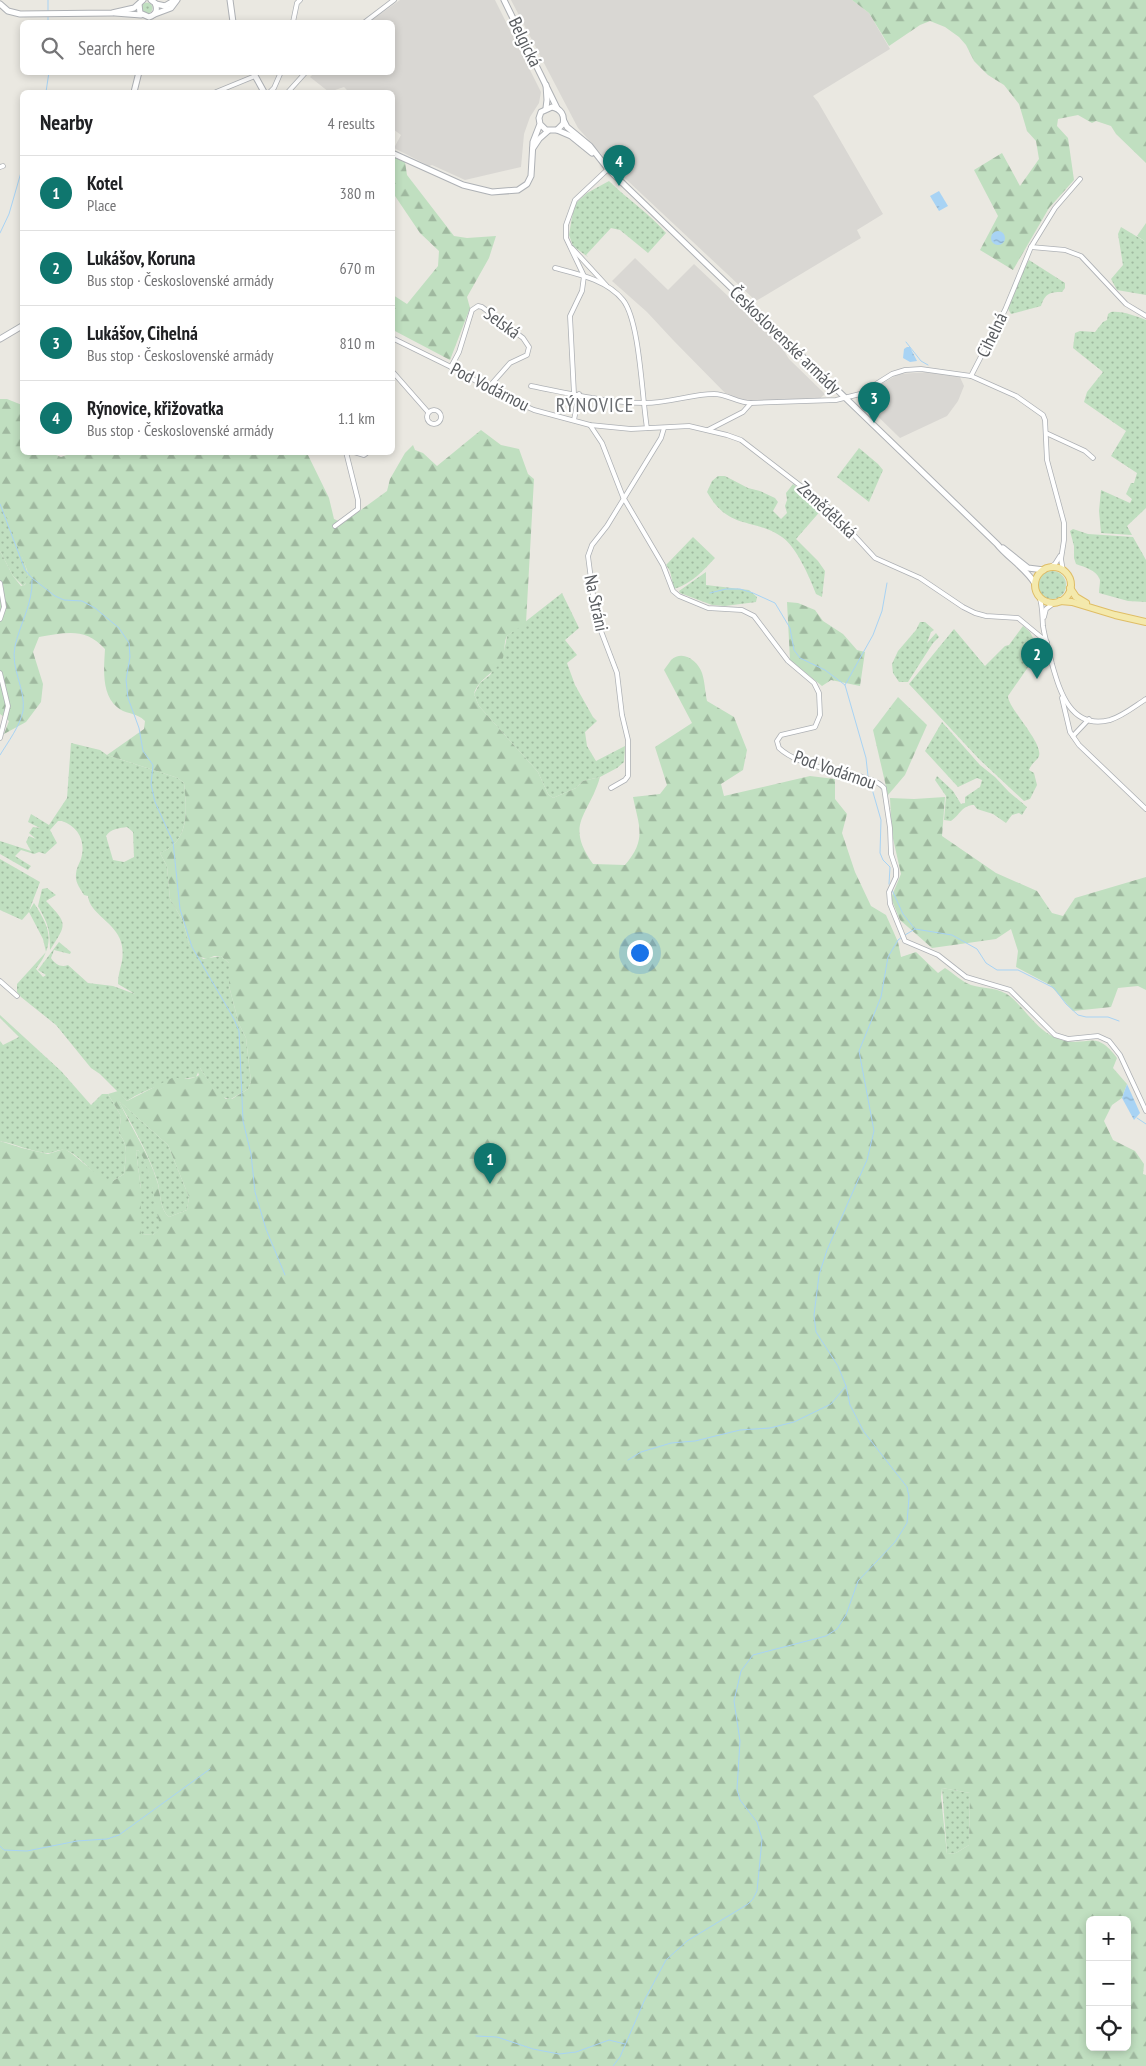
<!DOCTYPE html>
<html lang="en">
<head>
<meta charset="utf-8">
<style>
	:root { --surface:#fff; --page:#f2f2f2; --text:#202124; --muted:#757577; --line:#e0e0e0; --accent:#0f766e }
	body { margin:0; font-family:"PT Sans Narrow",sans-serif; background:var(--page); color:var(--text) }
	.controls { position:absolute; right:15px; bottom:15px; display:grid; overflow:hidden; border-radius:8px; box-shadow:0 2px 8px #0003 }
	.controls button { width:45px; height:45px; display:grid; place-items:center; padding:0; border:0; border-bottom:1px solid var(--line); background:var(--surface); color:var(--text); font:25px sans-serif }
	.you { position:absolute; left:639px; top:952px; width:18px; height:18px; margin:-12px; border:4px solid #fff; border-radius:50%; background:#1a73e8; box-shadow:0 0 0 8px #1a73e833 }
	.badge { display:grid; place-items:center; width:32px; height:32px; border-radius:50%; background:var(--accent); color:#fff; font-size:16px; font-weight:700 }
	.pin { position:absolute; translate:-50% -41px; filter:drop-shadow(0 1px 2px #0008) }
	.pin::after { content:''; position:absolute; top:26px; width:18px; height:15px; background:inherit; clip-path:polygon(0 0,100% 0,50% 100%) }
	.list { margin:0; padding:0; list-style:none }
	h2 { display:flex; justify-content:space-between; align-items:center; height:65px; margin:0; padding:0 20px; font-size:21px }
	h2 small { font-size:16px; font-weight:400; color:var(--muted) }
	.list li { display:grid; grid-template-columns:32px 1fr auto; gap:15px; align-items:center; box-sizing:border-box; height:75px; padding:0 20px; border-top:1px solid var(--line) }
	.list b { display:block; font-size:19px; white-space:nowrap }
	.list p { margin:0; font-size:16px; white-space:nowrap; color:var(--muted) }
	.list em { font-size:16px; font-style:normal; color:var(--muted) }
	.icon { flex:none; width:28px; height:28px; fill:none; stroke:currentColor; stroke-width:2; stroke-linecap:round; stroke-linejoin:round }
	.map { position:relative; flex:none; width:1146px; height:2066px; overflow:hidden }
	.search { position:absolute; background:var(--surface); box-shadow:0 2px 8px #0003; left:20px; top:20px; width:375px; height:55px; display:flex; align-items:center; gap:12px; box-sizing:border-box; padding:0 18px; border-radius:8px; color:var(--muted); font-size:19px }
	.panel { position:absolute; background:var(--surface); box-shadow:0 2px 8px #0003; left:20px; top:90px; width:375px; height:365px; border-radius:8px }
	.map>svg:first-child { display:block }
</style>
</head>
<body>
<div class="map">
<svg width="1146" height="2066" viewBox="0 0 1146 2066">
	<defs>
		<pattern id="grass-dots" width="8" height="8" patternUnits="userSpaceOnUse" patternTransform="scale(1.25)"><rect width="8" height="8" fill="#c0dfc0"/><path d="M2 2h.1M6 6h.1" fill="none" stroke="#9fb89f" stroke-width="1.8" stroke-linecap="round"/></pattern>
		<pattern id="forest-firs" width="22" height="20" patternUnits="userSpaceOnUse" patternTransform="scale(1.25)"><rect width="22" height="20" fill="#c0dfc0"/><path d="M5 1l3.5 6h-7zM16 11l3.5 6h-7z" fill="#9fb89f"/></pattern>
		<pattern id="water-ripples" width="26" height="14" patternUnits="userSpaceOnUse" patternTransform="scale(1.25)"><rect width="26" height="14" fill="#a8d3f4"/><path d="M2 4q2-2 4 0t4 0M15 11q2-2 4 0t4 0" fill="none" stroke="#8caec9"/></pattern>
	</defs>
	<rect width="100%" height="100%" fill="#eae8e1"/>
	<g fill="#d9d7d3">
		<polygon points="400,0 495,0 541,92 539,103 530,117 524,134 521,167 465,180 432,165 429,166 394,148 401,135 393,129 392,92 349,92 344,87 329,92 310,77 314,73 392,72 392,22 369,22"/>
		<polygon points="511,0 852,0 869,13 890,49 813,96 818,102 883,214 857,230 861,238 756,301 614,168 578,128"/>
		<polygon points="635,258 668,290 694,264 781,346 789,359 825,394 817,401 747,402 728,396 673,340 647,312 612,281"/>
		<polygon points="930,372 959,375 964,386 958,401 947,416 900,438 858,397 899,374"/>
	</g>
	<g fill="url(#grass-dots)" fill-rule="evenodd">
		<circle cx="147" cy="8" r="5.5"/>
		<path d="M 609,181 C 627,199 649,213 666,233 L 648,253 L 620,230 L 611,228 L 586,255 L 588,257 L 573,246 L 569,235 L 572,217 L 576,203 L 587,193 Z"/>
		<polygon points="1121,227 1146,242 1146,295 1117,290 1111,279 1123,265 1118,234"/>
		<path d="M 1029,260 L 1065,283 L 1065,288 L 1062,292 C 1049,292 1045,294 1041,306 L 1011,314 L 1007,307 C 1014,290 1019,276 1029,260 Z"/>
		<path d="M 1111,312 C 1123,311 1135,316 1146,320 L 1146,508 L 1127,526 L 1132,535 L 1101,533 L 1099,511 L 1101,490 L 1130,503 L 1132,499 L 1126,494 L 1131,483 L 1134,483 L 1137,473 L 1111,456 L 1126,431 L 1084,402 L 1087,392 L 1103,372 L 1073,348 L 1075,333 L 1080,331 L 1095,332 L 1103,322 L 1107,320 L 1108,314 Z"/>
		<polygon points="859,448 878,464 883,470 869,502 837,477"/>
		<path d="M 718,476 L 725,476 L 748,488 L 760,491 L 775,498 L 778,502 L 773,511 L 781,519 L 787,513 L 785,506 L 787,500 L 786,493 L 793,484 L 823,508 L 796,539 L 818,561 L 825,571 L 822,597 L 816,594 C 810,578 796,546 782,537 C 753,517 729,531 707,492 L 712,481 Z"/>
		<path d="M 0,506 L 3,506 C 7,513 28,570 28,576 C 28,581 26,583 23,586 L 13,576 L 0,551 Z"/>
		<path d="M 1073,529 L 1088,534 L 1133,537 L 1146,560 L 1146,602 L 1128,601 L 1099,593 C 1099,589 1100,584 1100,580 C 1097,570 1084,567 1076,564 L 1074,558 L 1074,546 L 1070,531 Z"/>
		<path d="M 693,537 L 715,558 C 704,570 691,584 674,589 L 670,571 L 666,565 Z"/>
		<circle cx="1052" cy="585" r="14"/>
		<polygon points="706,572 706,585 749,590 757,597 756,602 725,606 712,605 680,593 679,591"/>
		<polygon points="562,593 579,628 565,640 577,655 567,663 575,685 593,717 597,721 585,732 587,746 596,761 625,746 624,762 617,768 600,777 583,781 576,788 553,798 548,794 538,772 479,706 474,694 480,683 490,675 504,651 507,636"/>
		<polygon points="920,622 925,622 934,630 931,632 927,643 936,633 939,637 933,643 908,682 899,682 893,673 892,664 898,651 916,630"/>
		<path d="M 1023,626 L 1030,632 L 1033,638 L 1033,660 L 1008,696 C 1008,709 1047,746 1038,758 C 1035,762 1031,764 1029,770 L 1034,773 L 1037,785 L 1030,799 L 1024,801 L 979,759 L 909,684 L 954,629 L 985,666 L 1005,646 L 1009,645 Z"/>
		<path d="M 942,722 L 980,765 L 995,777 L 1009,792 L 1027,807 L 1022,815 L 1019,813 L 1012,815 L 1006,823 L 993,814 L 977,809 L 974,805 C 962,805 960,815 951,821 L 944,820 L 946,796 L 935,780 L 937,776 L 953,791 L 961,804 L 965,803 L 965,797 L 980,787 L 982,780 L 977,778 L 958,787 L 925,751 Z"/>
		<path d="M 71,743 L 100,750 L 107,755 L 178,778 L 184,783 C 187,810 190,841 160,853 L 167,866 L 170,899 L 183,921 L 189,944 L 203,959 L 221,956 L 229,963 L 229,986 L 239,1024 L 246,1038 L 251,1082 L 248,1089 L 231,1099 C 216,1099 208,1079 200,1068 L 196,1077 C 174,1080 146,1088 127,1101 L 100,1074 L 91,1068 L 56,1025 L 21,997 L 17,992 L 17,984 L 46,952 L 43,939 L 29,912 L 22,920 L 0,910 L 0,859 L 40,882 L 29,911 L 34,903 C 50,928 56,942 36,969 L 43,977 L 46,975 L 38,970 L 59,942 L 71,952 L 70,954 L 54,950 L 51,958 C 55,964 61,968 68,965 L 88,983 L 113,986 L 135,994 L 118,984 C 118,968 126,960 121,942 C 116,923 89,913 88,896 L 84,895 C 80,888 75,883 76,874 C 76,869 79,864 81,859 C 86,842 79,827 62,821 L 58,821 L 50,830 L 57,843 L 45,854 L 39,852 L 34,854 L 21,850 L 15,856 L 31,866 L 28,870 L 0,854 L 0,841 L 31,851 L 26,842 L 29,836 L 36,839 L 29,833 L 33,827 L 40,828 L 28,822 L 31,814 L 49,825 L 67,798 ZM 127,827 L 133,832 L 134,857 L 124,862 L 113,860 L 106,836 C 110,829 120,828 127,827 Z"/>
		<path d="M 47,888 L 56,895 L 46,901 C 68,924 67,924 50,950 C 50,929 48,924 38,906 L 42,889 Z"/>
		<path d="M 0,1015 L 61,1071 L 91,1105 L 102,1094 L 108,1094 L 121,1116 L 119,1134 C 130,1146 125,1160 124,1174 L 113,1181 L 108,1182 C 93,1176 83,1158 68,1151 C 59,1147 54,1154 46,1153 C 30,1151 15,1144 0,1141 L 0,1041 L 3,1045 L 19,1037 L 0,1018 Z"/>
		<path d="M 118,1100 L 168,1145 L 189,1197 L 187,1210 L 169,1217 C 159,1208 161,1192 157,1180 C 148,1152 132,1125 118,1100 Z"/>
		<path d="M 138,1150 C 153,1166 154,1206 162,1228 L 153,1235 L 141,1234 L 141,1189 L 136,1151 Z"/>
		<polygon points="942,1788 970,1793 969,1845 956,1853 947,1854"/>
	</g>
	<g fill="url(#forest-firs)" fill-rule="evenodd">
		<polygon points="852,0 1146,0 1146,163 1116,134 1111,126 1096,121 1092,123 1078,115 1058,119 1057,126 1068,138 1074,180 1049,208 1013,270 980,250 998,216 974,170 1002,153 1020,186 1039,159 1036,141 1027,131 1019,104 1004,85 988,75 974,61 966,45 959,37 945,27 930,21 920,25 889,46 869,13"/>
		<polygon points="393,157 405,162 407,175 454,236 467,238 496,236 489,258 467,297 470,308 450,360 393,330 393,295 407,304 438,266 439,251 420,233 393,193"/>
		<polygon points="1146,223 1146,242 1137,236"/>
		<path d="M 0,399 L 7,399 L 22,405 L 22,452 L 51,453 L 61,457 L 75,452 L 307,453 L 329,498 L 334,519 L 343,523 L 387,491 L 390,479 L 405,453 L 413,445 L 415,450 L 423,453 L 437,466 L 481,430 L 501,445 L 519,449 L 528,474 L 534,479 L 526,623 L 507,636 C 503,643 506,652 502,660 C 495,673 478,679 474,694 L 479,706 L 538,772 L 548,794 L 553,798 L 576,788 L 583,781 L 600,777 C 589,816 564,823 593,864 L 625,865 C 647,839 639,827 633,797 L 660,794 L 667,785 L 655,747 L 692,723 L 664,670 C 666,667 669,663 671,660 C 683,649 698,661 702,673 C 705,682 705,692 707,701 L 734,717 L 747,750 L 743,770 L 721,784 L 724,796 L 810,776 L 835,779 L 835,799 L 847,814 L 842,833 L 855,872 L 871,906 L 886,915 L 898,942 L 901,957 L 916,952 L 938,973 L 945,968 C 953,973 962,982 971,985 C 984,989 999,987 1011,997 C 1027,1011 1038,1032 1059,1039 C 1088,1049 1094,1027 1117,1058 L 1113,1068 L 1127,1084 L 1122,1098 L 1112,1105 L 1104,1121 L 1113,1140 L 1135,1151 L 1144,1164 L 1143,1174 L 1146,1175 L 1146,2066 L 0,2066 L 0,1141 L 22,1148 L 48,1154 L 64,1149 C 78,1155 101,1183 113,1181 L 124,1174 C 125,1160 130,1146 119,1134 L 121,1116 L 108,1094 L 118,1091 L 127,1101 L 174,1077 C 181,1080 193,1080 199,1075 L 197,1069 L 200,1068 L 214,1089 L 226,1099 L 232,1099 L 248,1089 L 251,1082 L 246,1038 L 239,1024 L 229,986 L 229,963 L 221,956 L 214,956 L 207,959 L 195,955 L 189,944 L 183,921 L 170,899 L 167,866 L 160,853 C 190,841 187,811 184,783 L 178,778 L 107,755 L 144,729 L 145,721 C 136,712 124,714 117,707 C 101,694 104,667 105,649 C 85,627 66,633 39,637 L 33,652 L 43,684 L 41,702 L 26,722 L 4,734 L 9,721 L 0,714 L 0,551 L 13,576 L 21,586 L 25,585 L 28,575 L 27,570 L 3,507 L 0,506 ZM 119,1101 L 168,1145 L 189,1197 L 187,1210 L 169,1217 C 159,1208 161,1192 157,1181 C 148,1152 131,1128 119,1101 ZM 138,1150 C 152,1166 154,1206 161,1228 L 153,1235 L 141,1234 L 141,1189 L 136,1151 ZM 942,1788 L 970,1793 L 969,1845 L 956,1853 L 947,1854 L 941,1797 ZM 1090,1920 L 1127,1920 L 1127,2047 L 1090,2047 Z"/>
		<polygon points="787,602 798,603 815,610 823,621 843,634 857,650 865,652 860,686 831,680 822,686 790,660"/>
		<polygon points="898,697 927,725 905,775 888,795 873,730"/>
		<polygon points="945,797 942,836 996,873 1037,891 1052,913 1063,916 1075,898 1146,877 1146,990 1138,986 1118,988 1111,1007 1073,1011 1050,985 1016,967 1018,951 1011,929 996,939 932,948 900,920 891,898 901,874 892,834 890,798 914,799"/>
	</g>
	<g fill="url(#water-ripples)">
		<polygon points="939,191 948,206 939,211 930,196"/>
		<circle cx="998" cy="238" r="7"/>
		<polygon points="907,347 910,347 917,361 910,362 903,358 904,349"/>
		<polygon points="1127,1084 1140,1113 1134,1120 1122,1098"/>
	</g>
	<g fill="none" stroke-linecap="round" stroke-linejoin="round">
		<g stroke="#a8d3f4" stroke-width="1">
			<polyline points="48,0 48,12"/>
			<polyline points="48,16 48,22"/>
			<polyline points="46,92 49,72"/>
			<polyline points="0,233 9,214 22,169"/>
			<polyline points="906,342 921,361 928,365"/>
			<polyline points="0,504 25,570 32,578 55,596 64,600 82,601 95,608 119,628 129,643 130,657 126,680 128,698 139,728 143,751 153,765 151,784 155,802 173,842 180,909 192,947 234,1019 239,1031 243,1121 251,1154 255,1192 266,1229 285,1275"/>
			<polyline points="710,593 726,589 740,589 753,593 775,603 790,628 794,650 800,658 825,670 845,685 866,758 868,776"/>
			<polyline points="845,685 873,635 882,611 887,583"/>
			<path d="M 0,755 C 8,742 20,726 23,711 C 26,689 10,668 15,646 C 20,624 33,603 32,580"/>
			<polyline points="870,782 881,820 880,853 883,860 890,867 889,884"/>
			<polyline points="892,890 903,914 915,929 952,935 977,949 986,963 997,970 1018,970 1054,988 1066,1004 1078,1015 1086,1017 1108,1017 1119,1021"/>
			<polyline points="905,935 915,929"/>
			<polyline points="1137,1118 1146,1124"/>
			<polyline points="628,1460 641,1452 671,1443 695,1441 740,1430 770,1428 794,1422 831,1404 846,1386"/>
			<polyline points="0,1846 4,1850 27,1851 77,1841 107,1839 119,1835 210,1769"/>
			<polyline points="476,2036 497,2037 533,2049 559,2054 576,2052 609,2040 625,2044"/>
			<polyline points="613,2066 620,2057 645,1999 666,1960 687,1941 748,1904 753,1899 757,1891 762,1839 757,1822 740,1800 737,1789 740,1741 734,1701 741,1671 753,1655 826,1636 837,1629 846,1615 858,1581 895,1542 907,1523 909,1497 907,1487 864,1432 850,1405 846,1386 838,1366 816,1332 814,1315 819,1275 827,1250 867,1160 874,1131 859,1051 881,997 888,957 898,940 902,937"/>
		</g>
		<defs>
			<g id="minor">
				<polyline points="293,22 297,3 300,0"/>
				<polyline points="365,22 394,0"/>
				<polyline points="216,92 255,76"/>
				<polyline points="270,92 274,88 281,72"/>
				<polyline points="288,92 306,72"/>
				<polyline points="0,167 3,166"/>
				<polyline points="1031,247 1065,250 1081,256 1126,304 1146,316"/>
				<polyline points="572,248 606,285"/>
				<path d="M 555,268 C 578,274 607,280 623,300 C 640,321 642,399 647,428"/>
				<polyline points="392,338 451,367 505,397 534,410 590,425 631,429 689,426 727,435 741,440 828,507 875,558 920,578 963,607 975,613 986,616 1018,618 1047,642"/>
				<polyline points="451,367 459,352 472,310 478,306 482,307 523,338 529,347 527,355 510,363 488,388"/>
				<polyline points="392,371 428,412"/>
				<polyline points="971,376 1005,310 1031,247 1055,208 1080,179"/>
				<path d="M 531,386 C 568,393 607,403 645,403 C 669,403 692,394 714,394 C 727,394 738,403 751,403"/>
				<polyline points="574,394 570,316 582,291 584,276 566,238 566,225 575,200 608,169"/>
				<circle cx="434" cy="417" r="7"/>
				<polyline points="574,420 579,394"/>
				<path d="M 590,425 L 602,443 L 623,497 L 663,565 L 673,591 L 679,596 L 708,608 L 742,610 L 754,616 L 788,661 L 814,683 L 819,693 L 820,715 L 815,727 L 781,735 L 777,741 L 779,748 C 792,760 812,765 829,770 C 843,774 875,776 884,788 L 890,828 L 891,854 L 896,869 L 896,877 L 889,892 L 890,904 L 905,941 L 938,955 L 966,977 L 1010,990 L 1055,1035 L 1068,1039 L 1098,1036 L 1109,1041 L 1120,1055 L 1146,1111"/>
				<polyline points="708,430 743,412 751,403 836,400 860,394 892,374 905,370 921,369 971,376 1016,396 1043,415 1045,420 1047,460 1064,523 1064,540 1061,559 1063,571"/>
				<polyline points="1046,433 1085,451 1093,458"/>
				<polyline points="354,452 364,455 368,452"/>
				<polyline points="335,526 358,509 358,500 346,452"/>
				<polyline points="1049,568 1055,564 1060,556"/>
				<polyline points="0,583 4,607 0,619"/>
				<path d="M 1039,596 C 1043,606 1042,616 1043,626 C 1045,639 1049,651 1052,664 C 1060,692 1071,730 1110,720 C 1123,716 1135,706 1146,699"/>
				<polyline points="1044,617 1046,609 1054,603"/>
				<polyline points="0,673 8,706 0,738"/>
				<polyline points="1062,698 1070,732 1079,745 1146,809"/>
				<polyline points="1073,736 1089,719"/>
				<polyline points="611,788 625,780 628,776 628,740 622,715 617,673 596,618 588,556 592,545 607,526 661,438 664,428"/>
				<polyline points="0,981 17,996"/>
			</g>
			<g id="tertiary">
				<polyline points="230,0 233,22"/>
				<polyline points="504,0 557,108"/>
				<polyline points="0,4 8,11 20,14 112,13 134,8 143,0"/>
				<path d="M 139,4 L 140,13 L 149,17 C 156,15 158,10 155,3 L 151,0"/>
				<polyline points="156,4 165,6 175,0"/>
				<polyline points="115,13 141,15"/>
				<polyline points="155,14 171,8 177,0"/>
				<polyline points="253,72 264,92"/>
				<polyline points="134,92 139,72"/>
				<polyline points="546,108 547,100 546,85"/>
				<path d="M 564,121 L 567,127 L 590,146 L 608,169 L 997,544 C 1007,557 1028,570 1035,584"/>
				<polyline points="557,130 571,136 592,153"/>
				<polyline points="533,148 539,139 548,131"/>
				<path d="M 392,153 L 463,185 L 492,192 L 518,190 L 527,184 L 531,176 L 533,142 L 540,124 L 539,118 L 541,112 L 552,107 C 561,109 565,115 563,124 L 557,130 L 546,130 L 540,124"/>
				<polyline points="0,339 22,326"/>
				<polyline points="1003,548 1028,568 1044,570"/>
			</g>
			<g id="primary">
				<circle cx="1053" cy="585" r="18"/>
				<polyline points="1070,588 1076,597 1086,603"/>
				<polyline points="1060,601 1072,602 1115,615 1146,622"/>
			</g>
		</defs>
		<use href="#minor" stroke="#aeb1b5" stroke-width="5.5"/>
		<use href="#tertiary" stroke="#aeb1b5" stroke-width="7"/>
		<use href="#primary" stroke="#dfbd65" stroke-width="8"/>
		<use href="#minor" stroke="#fff" stroke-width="4"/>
		<use href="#tertiary" stroke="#fff" stroke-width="5"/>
		<use href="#primary" stroke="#f4e9ac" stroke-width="6"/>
	</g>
	<g text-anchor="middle" stroke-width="4.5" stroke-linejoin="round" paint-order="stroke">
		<g font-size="18" fill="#595c60" stroke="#fff">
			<text transform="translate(525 42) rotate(64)" y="6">Belgická</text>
			<text transform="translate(502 323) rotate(36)" y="6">Selská</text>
			<text transform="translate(992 335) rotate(-64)" y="6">Cihelná</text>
			<text transform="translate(785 340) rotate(44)" y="6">Československé armády</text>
			<text transform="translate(490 387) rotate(27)" y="6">Pod Vodárnou</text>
			<text transform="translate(827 510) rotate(43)" y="6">Zemědělská</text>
			<text transform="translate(596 603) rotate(78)" y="6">Na Stráni</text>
			<text transform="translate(835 770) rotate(19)" y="6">Pod Vodárnou</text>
		</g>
		<g font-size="20" letter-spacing="1" fill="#6b6e72" stroke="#fff">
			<text x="595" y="412">RÝNOVICE</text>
		</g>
	</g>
</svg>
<div class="controls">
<button>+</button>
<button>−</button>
<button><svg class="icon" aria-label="locate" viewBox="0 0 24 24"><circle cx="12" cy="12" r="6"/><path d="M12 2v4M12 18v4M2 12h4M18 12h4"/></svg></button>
</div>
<div class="you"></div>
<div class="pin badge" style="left:490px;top:1184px">1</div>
<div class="pin badge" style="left:1037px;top:679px">2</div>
<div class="pin badge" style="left:874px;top:423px">3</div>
<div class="pin badge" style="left:619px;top:186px">4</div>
<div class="search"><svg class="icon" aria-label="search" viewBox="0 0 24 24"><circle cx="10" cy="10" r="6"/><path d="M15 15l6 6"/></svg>Search here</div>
<section class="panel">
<h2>Nearby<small>4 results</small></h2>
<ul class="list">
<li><span class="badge">1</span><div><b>Kotel</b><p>Place</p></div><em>380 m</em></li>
<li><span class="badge">2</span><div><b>Lukášov, Koruna</b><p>Bus stop · Československé armády</p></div><em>670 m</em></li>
<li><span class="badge">3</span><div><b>Lukášov, Cihelná</b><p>Bus stop · Československé armády</p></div><em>810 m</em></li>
<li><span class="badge">4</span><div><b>Rýnovice, křižovatka</b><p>Bus stop · Československé armády</p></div><em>1.1 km</em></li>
</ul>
</section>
</div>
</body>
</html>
